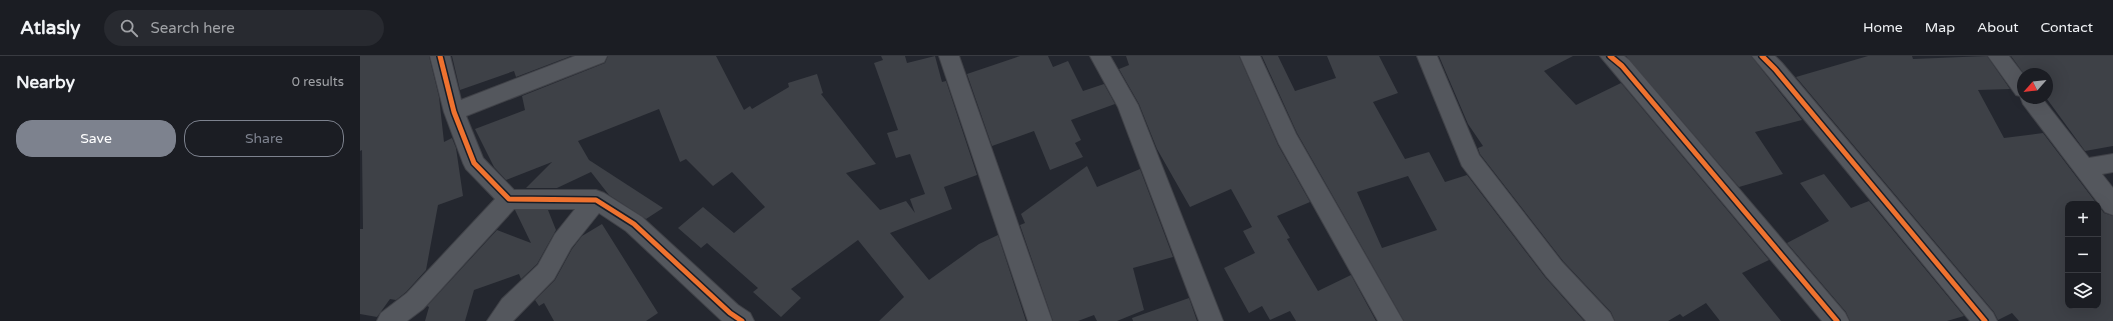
<!DOCTYPE html>
<html lang="en">
<head>
<meta charset="utf-8">
<style>
	:root { --surface:#1b1d23; --page:#282a30; --text:#f1f3f6; --muted:#a0a2a6; --line:#393b41; --accent:#7d828e }
	body { margin:0; font-family:"Varela Round",sans-serif; background:var(--page); color:var(--text) }
	.controls { position:absolute; right:12px; bottom:12px; display:grid; overflow:hidden; border-radius:8px; box-shadow:0 4px 16px #0002 }
	.controls button { width:36px; height:36px; display:grid; place-items:center; padding:0; border:0; border-bottom:1px solid var(--line); background:var(--surface); color:var(--text); font:20px sans-serif }
	.compass { position:absolute; left:1657px; top:12px; width:36px; height:36px; border-radius:50%; background:var(--surface); box-shadow:0 4px 16px #0002; rotate:243deg }
	.list { margin:0; padding:0; list-style:none }
	h2 { display:flex; justify-content:space-between; align-items:center; height:52px; margin:0; padding:0 16px; font-size:17px }
	h2 small { font-size:13px; font-weight:400; color:var(--muted) }
	.actions { display:flex; gap:8px; padding:12px 16px }
	.actions a { flex:1; padding:9px 0; border:1px solid var(--accent); border-radius:16px; text-align:center; font-size:14px; color:var(--accent) }
	.actions .main { background:var(--accent); color:#fff }
	.icon { flex:none; width:22px; height:22px; fill:none; stroke:currentColor; stroke-width:2; stroke-linecap:round; stroke-linejoin:round }
	.map { position:relative; flex:none; width:1753px; height:265px; overflow:hidden }
	header { display:flex; align-items:center; gap:24px; box-sizing:border-box; height:56px; padding:0 20px; background:var(--surface); border-bottom:1px solid var(--line) }
	header strong { font-size:19px }
	nav { display:flex; gap:22px; margin-inline-start:auto; font-size:14px }
	.search { width:280px; height:36px; background:var(--page); display:flex; align-items:center; gap:10px; box-sizing:border-box; padding:0 14px; border-radius:22px; color:var(--muted); font-size:15px }
	main { display:flex }
	aside { flex:1; background:var(--surface) }
	.map>svg:first-child { display:block }
</style>
</head>
<body>
<header>
<strong>Atlasly</strong>
<div class="search"><svg class="icon" aria-label="search" viewBox="0 0 24 24"><circle cx="10" cy="10" r="6"/><path d="M15 15l6 6"/></svg>Search here</div>
<nav><a>Home</a><a>Map</a><a>About</a><a>Contact</a></nav>
</header>
<main>
<aside>
<h2>Nearby<small>0 results</small></h2>
<ul class="list">
</ul>
<div class="actions"><a class="main">Save</a><a>Share</a></div>
</aside>
<div class="map">
<svg width="1753" height="265" viewBox="0 0 1753 265">
	<rect width="100%" height="100%" fill="#24272f"/>
	<g fill="#3e4147" fill-rule="evenodd">
		<polygon points="0,0 69,0 79,41 84,86 92,82 96,92 103,140 78,149 66,214 46,236 36,244 30,243 17,261 0,258 0,173 3,173 2,94 0,95"/>
		<polygon points="92,0 211,0 156,21 154,15 100,34"/>
		<polygon points="248,0 356,0 384,54 390,50 392,53 429,31 428,27 457,18 463,37 461,38 516,108 486,117 520,154 546,145 555,157 550,143 565,138 550,98 536,102 527,77 538,74 514,7 523,4 521,0 545,0 547,7 575,0 582,26 586,25 617,119 584,131 592,153 530,177 569,224 619,188 638,179 666,265 519,265 544,241 498,184 431,233 441,242 421,261 393,236 398,232 347,187 341,192 318,172 343,151 374,177 405,151 372,116 353,130 326,103 320,106 299,53 218,85 229,104 303,152 286,163 249,139 231,116 197,132 166,132 192,106 146,124 134,111 115,73 165,54 162,40 245,7"/>
		<polygon points="660,0 688,0 693,11 708,5 723,35 744,28 755,48 711,64 721,84 715,87 723,101 690,114 674,75 632,90 607,18"/>
		<polygon points="766,0 879,0 918,89 950,146 917,160 930,182 927,183 958,235 991,219 1016,265 936,265 930,255 910,264 902,250 889,257 864,212 895,197 883,175 892,171 871,133 830,151 797,93 779,48 759,13 769,9"/>
		<path d="M 902,0 L 918,0 L 935,35 L 976,22 L 967,0 L 1019,0 L 1038,37 L 1013,46 L 1045,103 L 1069,96 L 1085,126 L 1107,119 L 1185,221 L 1224,265 L 1044,265 L 937,77 ZM 1048,120 L 1077,174 L 1022,192 L 997,136 Z"/>
		<polygon points="1079,0 1213,0 1184,15 1216,49 1261,27 1409,204 1382,217 1421,265 1360,265 1346,247 1323,261 1320,258 1308,265 1255,265 1251,256 1203,205 1120,98 1118,92 1123,90 1108,68"/>
		<polygon points="1266,0 1391,0 1442,64 1395,76 1423,118 1379,131"/>
		<polygon points="1508,0 1552,0 1553,3 1627,0 1650,33 1618,34 1644,82 1683,77 1737,148 1708,148 1708,250 1738,250 1738,149 1744,157 1753,160 1753,265 1659,265 1652,257 1638,264 1634,256 1436,21"/>
		<polygon points="1651,0 1753,0 1753,90 1725,95 1687,43 1687,18 1664,18"/>
		<polygon points="727,110 737,131 780,113 813,201 773,212 784,254 757,265 737,265 734,259 718,265 693,265 660,169 665,167 661,158"/>
		<polygon points="1464,118 1491,152 1509,145 1604,260 1587,265 1490,265 1486,256 1427,187 1469,165 1440,127"/>
		<polygon points="155,154 188,154 196,174 177,208 161,223 159,218 114,234 105,265 65,265 69,251 67,250 137,174 171,187"/>
		<polygon points="242,168 298,257 286,265 194,265 184,247 179,250 175,244 195,224 212,193 222,180"/>
		<polygon points="829,242 837,265 773,265 772,262"/>
	</g>
	<g fill="none" stroke-linecap="round" stroke-linejoin="round">
		<defs>
			<g id="minor">
				<polygon points="70,0 90,0 101,44 215,0 247,0 244,6 106,60 123,102 154,134 236,134 244,137 282,161 378,249 390,257 394,265 362,265 266,175 239,157 211,192 194,223 153,265 127,265 142,243 178,209 195,178 215,153 154,153 63,253 47,265 17,265 21,257 47,237 135,143 106,113 103,107 84,56"/>
				<polygon points="579,0 599,0 692,265 668,265"/>
				<polygon points="730,0 750,0 778,49 863,265 839,265 758,51"/>
				<polygon points="880,0 900,0 936,78 1043,265 1018,265 919,88"/>
				<polygon points="1057,0 1077,0 1119,99 1202,206 1250,257 1254,265 1226,265 1186,220 1102,110"/>
				<polygon points="1240,0 1264,0 1269,4 1485,257 1489,265 1462,265"/>
				<polygon points="1392,0 1415,0 1422,7 1633,257 1637,265 1610,265"/>
				<polygon points="1628,0 1649,0 1663,18 1663,42 1682,42 1729,102 1753,98 1753,116 1742,118 1753,132 1753,159 1745,156 1663,48 1660,40 1656,39"/>
			</g>
		</defs>
		<use href="#minor" stroke="#404248" stroke-width="2"/>
		<use href="#minor" fill="#54575d" fill-rule="evenodd"/>
		<defs>
			<g id="cycleway">
				<polyline points="80,0 94,56 114,107 149,143 236,144 274,168 370,257 382,265"/>
				<polyline points="1250,0 1262,10 1477,265"/>
				<polyline points="1402,0 1415,13 1625,265"/>
			</g>
		</defs>
		<use href="#cycleway" stroke="#191e28" stroke-width="8"/>
		<use href="#cycleway" stroke="#ef722f" stroke-width="5"/>
	</g>
</svg>
<div class="controls">
<button>+</button>
<button>−</button>
<button><svg class="icon" aria-label="layers" viewBox="0 0 24 24"><path d="M12 4l9 5-9 5-9-5zM3 14l9 5 9-5"/></svg></button>
</div>
<svg class="compass" viewBox="-18 -18 36 36"><path d="M0-13l5 13h-10z" fill="#e53935"/><path d="M0 13l5-13h-10z" fill="#a0a2a6"/></svg>
</div>
</main>
</body>
</html>
